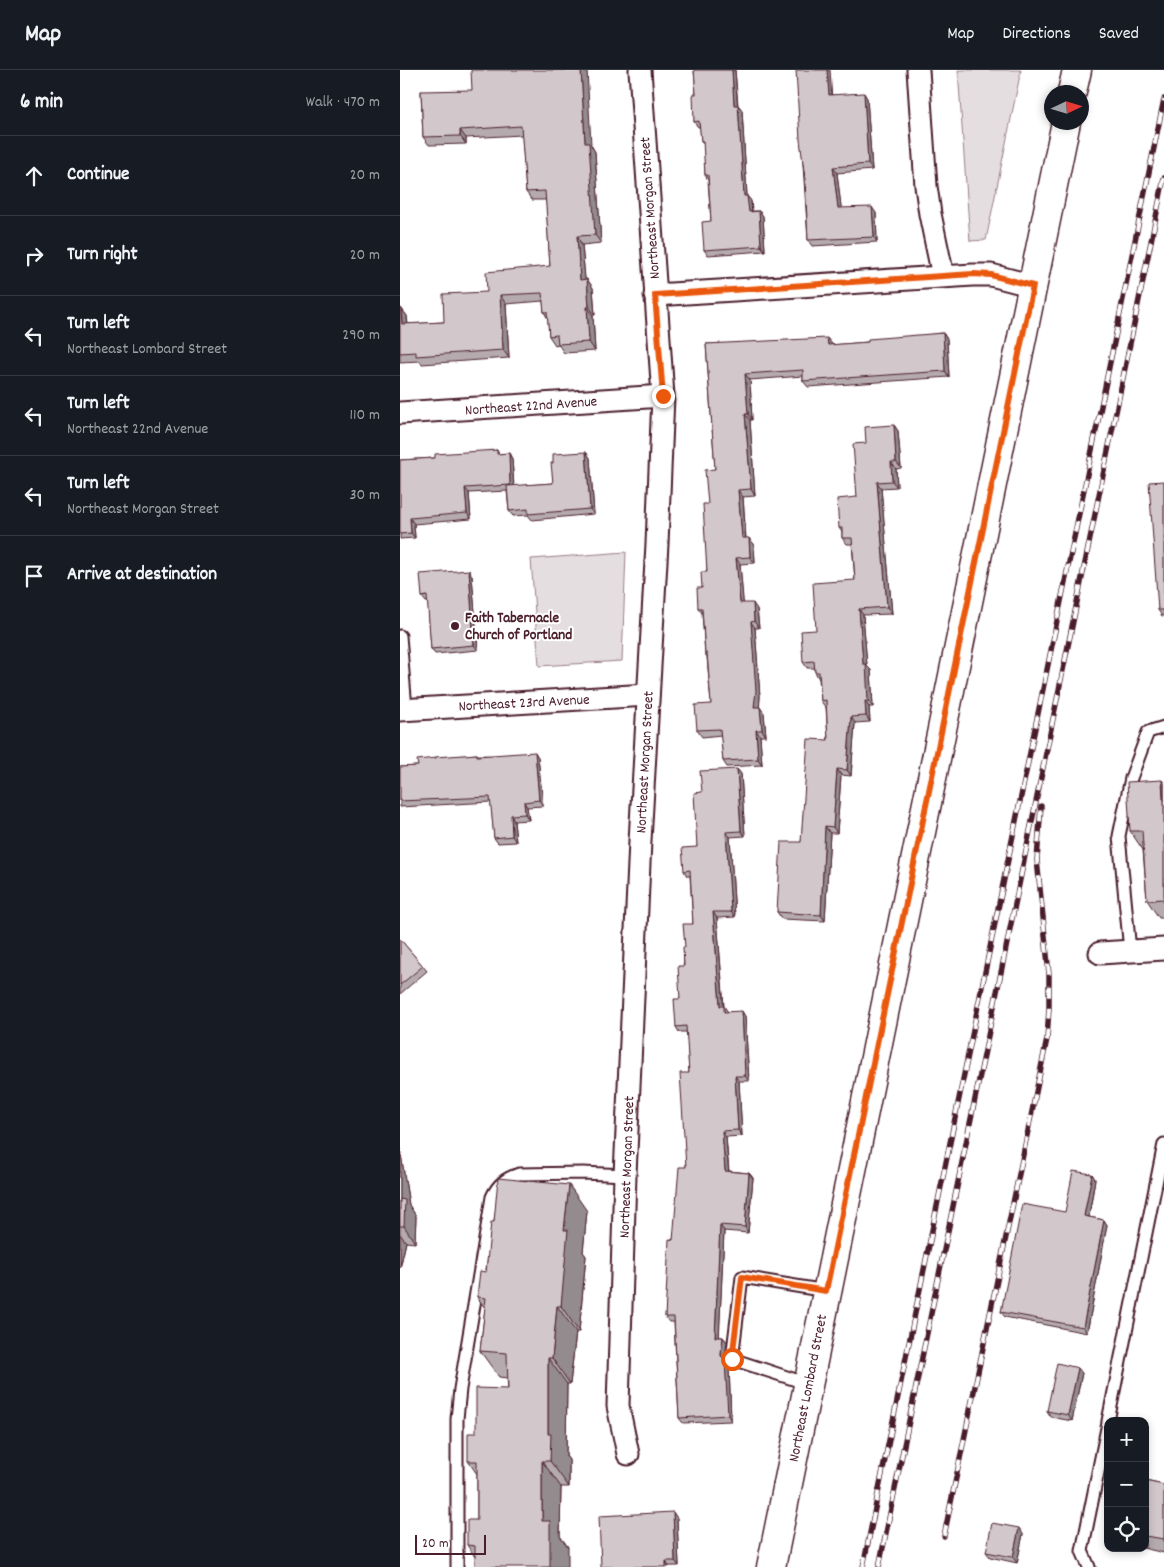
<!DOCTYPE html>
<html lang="en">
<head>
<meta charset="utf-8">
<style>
	:root { --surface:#171b24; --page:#242831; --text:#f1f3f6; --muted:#9ea1a6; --line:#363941 }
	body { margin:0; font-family:Dekko,sans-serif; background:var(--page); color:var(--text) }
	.controls { position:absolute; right:15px; bottom:15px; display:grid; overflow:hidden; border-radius:10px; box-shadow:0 2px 8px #0003 }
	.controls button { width:45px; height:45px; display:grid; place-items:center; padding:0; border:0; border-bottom:1px solid var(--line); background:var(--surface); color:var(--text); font:25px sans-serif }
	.compass { position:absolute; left:644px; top:15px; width:45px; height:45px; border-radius:50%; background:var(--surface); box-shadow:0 2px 8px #0003; rotate:86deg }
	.scale { position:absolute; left:15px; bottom:12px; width:71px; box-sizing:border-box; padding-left:5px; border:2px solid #4a1f2b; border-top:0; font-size:14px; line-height:18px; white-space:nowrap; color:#4a1f2b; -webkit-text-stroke:4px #fff; paint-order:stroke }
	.stop { position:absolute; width:15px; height:15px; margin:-11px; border:4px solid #ea580c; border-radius:50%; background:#fff }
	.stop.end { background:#ea580c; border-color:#fff; box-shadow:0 1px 5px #0008 }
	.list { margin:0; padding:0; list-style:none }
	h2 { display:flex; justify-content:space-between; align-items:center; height:65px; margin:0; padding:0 20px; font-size:21px }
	h2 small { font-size:16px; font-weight:400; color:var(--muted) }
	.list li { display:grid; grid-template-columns:32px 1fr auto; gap:15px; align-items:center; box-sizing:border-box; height:80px; padding:0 20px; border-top:1px solid var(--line) }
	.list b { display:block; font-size:19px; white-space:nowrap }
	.list p { margin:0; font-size:16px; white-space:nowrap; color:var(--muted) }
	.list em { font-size:16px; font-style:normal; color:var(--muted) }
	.icon { flex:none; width:28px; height:28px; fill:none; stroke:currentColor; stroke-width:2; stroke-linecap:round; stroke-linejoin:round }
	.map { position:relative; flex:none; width:764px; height:1497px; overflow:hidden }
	header { display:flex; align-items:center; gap:30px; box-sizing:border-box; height:70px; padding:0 25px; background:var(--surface); border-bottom:1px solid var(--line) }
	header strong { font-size:24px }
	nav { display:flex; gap:28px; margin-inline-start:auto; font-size:18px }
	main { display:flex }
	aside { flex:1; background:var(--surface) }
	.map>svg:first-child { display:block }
</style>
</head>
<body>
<header>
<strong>Map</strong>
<nav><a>Map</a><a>Directions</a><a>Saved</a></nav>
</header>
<main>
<aside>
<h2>6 min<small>Walk · 470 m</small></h2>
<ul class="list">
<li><svg class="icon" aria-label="ahead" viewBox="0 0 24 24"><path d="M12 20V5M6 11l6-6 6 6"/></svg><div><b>Continue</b></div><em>20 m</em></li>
<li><svg class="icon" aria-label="right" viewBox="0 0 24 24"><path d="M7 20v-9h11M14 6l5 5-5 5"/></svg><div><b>Turn right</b></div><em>20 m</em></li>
<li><svg class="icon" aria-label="left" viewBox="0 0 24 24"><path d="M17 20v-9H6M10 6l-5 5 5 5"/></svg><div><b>Turn left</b><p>Northeast Lombard Street</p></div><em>290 m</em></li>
<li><svg class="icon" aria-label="left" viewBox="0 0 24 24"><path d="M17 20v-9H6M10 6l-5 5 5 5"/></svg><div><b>Turn left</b><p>Northeast 22nd Avenue</p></div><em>110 m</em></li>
<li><svg class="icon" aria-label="left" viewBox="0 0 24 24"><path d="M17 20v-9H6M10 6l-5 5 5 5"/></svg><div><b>Turn left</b><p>Northeast Morgan Street</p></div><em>30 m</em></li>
<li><svg class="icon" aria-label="arrive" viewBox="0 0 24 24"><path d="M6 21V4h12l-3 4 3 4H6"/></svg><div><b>Arrive at destination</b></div></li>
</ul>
</aside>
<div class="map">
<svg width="764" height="1497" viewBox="0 0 764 1497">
	<rect width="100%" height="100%" fill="#fff"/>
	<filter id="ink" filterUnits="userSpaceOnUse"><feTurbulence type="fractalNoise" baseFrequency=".02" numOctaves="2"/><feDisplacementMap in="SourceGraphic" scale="10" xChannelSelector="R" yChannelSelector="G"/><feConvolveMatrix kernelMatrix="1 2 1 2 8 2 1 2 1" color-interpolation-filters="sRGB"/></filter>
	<g filter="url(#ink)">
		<g fill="#e5dee0" stroke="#987e86">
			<polygon points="558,0 621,0 586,170 570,171"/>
			<polygon points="226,482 222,591 139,596 131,489"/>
		</g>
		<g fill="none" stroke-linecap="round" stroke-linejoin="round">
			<defs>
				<g id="service">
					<polyline points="0,566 6,639"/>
					<polyline points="730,881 719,766 731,708 748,662 764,657"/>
					<polyline points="408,1314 332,1289 342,1207 426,1221"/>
					<polyline points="708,1351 764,1074"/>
					<path d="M 57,1497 L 57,1349 L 60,1319 L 92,1127 C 98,1114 106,1108 119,1104 L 183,1103 L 225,1105"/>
					<polyline points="689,1497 682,1481 708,1353"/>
				</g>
				<g id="minor">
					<polyline points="518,0 526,116 530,144 543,206"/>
					<polyline points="255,225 573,205 591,205 633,216"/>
					<polyline points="0,343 263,326"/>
					<polyline points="0,640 248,625"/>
					<polyline points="700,883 764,879"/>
					<polyline points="228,1384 218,1336 225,1105 240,771 257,474 263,326 240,0"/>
				</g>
				<g id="primary">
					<polyline points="672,22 677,0"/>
					<polyline points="371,1497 666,52"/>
				</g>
			</defs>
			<use href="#service" stroke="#4a1f2b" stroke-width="15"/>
			<use href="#minor" stroke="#4a1f2b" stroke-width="25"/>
			<use href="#primary" stroke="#4a1f2b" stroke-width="31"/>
			<use href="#service" stroke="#fff" stroke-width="11"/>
			<use href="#minor" stroke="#fff" stroke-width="21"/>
			<use href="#primary" stroke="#fff" stroke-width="28"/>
			<defs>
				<g id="rail">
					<polyline points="544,1466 647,969 649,938 649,904 637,790 641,736"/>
					<polyline points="463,1497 764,29"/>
					<polyline points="479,1497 764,108"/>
				</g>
			</defs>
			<use href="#rail" stroke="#4a1f2b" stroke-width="5.5"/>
			<use href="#rail" stroke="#fff" stroke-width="4" stroke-dasharray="11" stroke-linecap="butt"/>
		</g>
		<g fill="#b5abaf" stroke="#4a1f2b">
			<polygon points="294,0 335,0 338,35 342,40 347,126 351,131 352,141 359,141 363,146 365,181 308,185 304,180 311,151 308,110 305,105 304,75 301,71 300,57 298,57 294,52 296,24"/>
			<polygon points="398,19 432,25 467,28 472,100 437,103 441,138 476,143 477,172 412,176 408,170"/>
			<polygon points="21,21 191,75 195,82 201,173 182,175 185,210 187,209 193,218 195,245 193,245 195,281 164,283 158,274 155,275 149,266 148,249 144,242 143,231 106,234 109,288 22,294 20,291 0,292 0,238 1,238 7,246 8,254 44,252 87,222 150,196 146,130 132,130 126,122 122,65 66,68 66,74 29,75 23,67"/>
			<polygon points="543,263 547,269 549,307 408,317 403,311 403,306 350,310 352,350 350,350 355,426 343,427 346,468 354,474 355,493 340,494 343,533 357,539 359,558 355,558 360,627 359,637 364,643 366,666 360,666 362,695 327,697 323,691 321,665 302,667 297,660 311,634 307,587 305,584 302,543 298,538 302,518 307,502 308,434 315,399 306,274 432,274 432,275 468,272"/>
			<polygon points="494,355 498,361 501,398 496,399 497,417 481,418 492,544 463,545 467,596 471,600 473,637 469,637 470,652 455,653 451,706 441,705 437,763 430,763 425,851 382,849 377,842 401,772 428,670 426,637 425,637 421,631 419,609 415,602 415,598 407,598 403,592 416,560 455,510 452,474 447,474 442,468 442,462 439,458 457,427 466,373"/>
			<polygon points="97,380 99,384 109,383 112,389 114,416 153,413 153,393 186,382 190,388 194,444 132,450 128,445 113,446 109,441 107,421 69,423 71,449 14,454 15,468 0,469 0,390 35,388"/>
			<polygon points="764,411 764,546 762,546 758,540"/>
			<polygon points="72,506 78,580 35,584 31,579 28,532 26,532 22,527"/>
			<polygon points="77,684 78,685 138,687 143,736 127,737 129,750 114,751 116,772 98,773 94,768 91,732 0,737 0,697 18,696 36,688"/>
			<polygon points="337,699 341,704 345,766 330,767 335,847 317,848 324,936 328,942 345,946 349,1011 339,1011 342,1066 326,1067 329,1101 349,1103 353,1108 348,1163 324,1161 319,1267 323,1267 327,1272 325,1289 329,1296 331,1351 283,1353 279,1348 274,1252 269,1252 265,1247 273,1170 286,1097 289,1003 287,962 279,962 276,957 280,929 285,877 293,854 290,806 287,806 284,801 297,777 302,722"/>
			<polygon points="762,710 764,713 764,848 759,848 747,830 743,780 730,761"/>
			<polygon points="0,869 27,901 0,924"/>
			<polygon points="0,1078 9,1135 16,1146 15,1173 6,1172 0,1198"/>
			<polygon points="692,1104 695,1109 689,1147 704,1150 707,1155 687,1263 605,1247 601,1242 665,1142"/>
			<polygon points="187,1141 183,1182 186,1186 179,1262 176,1262 170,1314 167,1314 166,1386 169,1390 169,1417 161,1417 160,1466 168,1477 75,1487 67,1475 77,1450 77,1404 68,1391 108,1319 107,1308 99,1307 80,1281 85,1238 77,1227 86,1202 94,1152"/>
			<polygon points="682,1303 672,1351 651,1347 647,1341"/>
			<polygon points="745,1411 764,1415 764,1483 743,1478 745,1478"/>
			<polygon points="277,1448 279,1496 201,1497"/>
			<polygon points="623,1464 617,1493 590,1487 586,1482"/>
		</g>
		<g fill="#938b8e" stroke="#4a1f2b">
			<polygon points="181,0 187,0 191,75 195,82 201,173 195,165 185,73"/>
			<polygon points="332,0 335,0 338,41 334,35"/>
			<polygon points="427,0 430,0 432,31 429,25"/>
			<polygon points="464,23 467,28 472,100 468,94"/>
			<polygon points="338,35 342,40 347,126 351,131 352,147 349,142 344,126"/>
			<polygon points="60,60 66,68 66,74 60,66"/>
			<polygon points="433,97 437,103 442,144 438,138"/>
			<polygon points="472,137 476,143 477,172 474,167"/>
			<polygon points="359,141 363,146 365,181 361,176"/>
			<polygon points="177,166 182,175 186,219 180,210"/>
			<polygon points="187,209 193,218 195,245 189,237"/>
			<polygon points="100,225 106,234 109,288 103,280"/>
			<polygon points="187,237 193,245 195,281 189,272"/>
			<polygon points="1,238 7,246 8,263 2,254"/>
			<polygon points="543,263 547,269 549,307 545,301"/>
			<polygon points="427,268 432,274 432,281 428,275"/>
			<polygon points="345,304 350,310 352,350 348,344"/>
			<polygon points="345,344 350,350 355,426 351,419"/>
			<polygon points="494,355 498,361 501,398 496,392"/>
			<polygon points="186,382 190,388 194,444 190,439"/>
			<polygon points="109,383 112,389 114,420 110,415"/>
			<polygon points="491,392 496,399 497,417 492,411"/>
			<polygon points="477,412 481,418 492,544 487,537"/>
			<polygon points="65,418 69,423 71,449 67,443"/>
			<polygon points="338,420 343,427 346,475 342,468"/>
			<polygon points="10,448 14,454 15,468 11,463"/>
			<polygon points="349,468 354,474 355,493 350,487"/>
			<polygon points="336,488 340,494 344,540 340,533"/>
			<polygon points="69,500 72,506 78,580 74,575"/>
			<polygon points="353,533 357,539 359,558 354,551"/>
			<polygon points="459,539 463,545 467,596 471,600 473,637 468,631 463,594"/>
			<polygon points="351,552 355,558 360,627 359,644 354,637"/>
			<polygon points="465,631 469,637 470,652 466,646"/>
			<polygon points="360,637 364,643 366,666 362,660"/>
			<polygon points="451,647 455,653 451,706 447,700"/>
			<polygon points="356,660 360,666 362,695 358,689"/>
			<polygon points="135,682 138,687 143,736 139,730"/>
			<polygon points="337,699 341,704 345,766 341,761"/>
			<polygon points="437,699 441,705 437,763 433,757"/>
			<polygon points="762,710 764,713 764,731 763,729"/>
			<polygon points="124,732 127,737 129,750 125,744"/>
			<polygon points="111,745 114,751 116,772 112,766"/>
			<polygon points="425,756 430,763 425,851 421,845"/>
			<polygon points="326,762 330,767 335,847 331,842"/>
			<polygon points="313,842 317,848 324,942 320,936"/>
			<polygon points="342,941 345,946 349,1011 345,1006"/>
			<polygon points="335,1006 339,1011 342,1066 338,1060"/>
			<polygon points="322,1061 326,1067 329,1106 325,1101"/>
			<polygon points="0,1078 9,1135 16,1146 15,1173 4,1156 0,1131"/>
			<polygon points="349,1103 353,1108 348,1163 345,1157"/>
			<polygon points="692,1104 695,1109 688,1151 684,1146"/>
			<polygon points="169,1115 187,1141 183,1182 186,1186 179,1262 161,1236 164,1160"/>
			<polygon points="704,1150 707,1155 687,1263 683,1257"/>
			<polygon points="320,1155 324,1161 319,1272 315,1267"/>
			<polygon points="0,1164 6,1172 0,1198"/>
			<polygon points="157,1236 176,1262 170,1314 152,1288"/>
			<polygon points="323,1267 327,1272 325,1289 325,1291 329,1296 331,1351 328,1345 321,1283"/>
			<polygon points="148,1288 167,1314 166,1386 169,1390 169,1417 150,1391 148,1364"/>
			<polygon points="678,1298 682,1303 672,1351 668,1345"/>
			<polygon points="142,1391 161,1417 160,1466 168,1477 168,1497 150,1497 142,1451"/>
			<polygon points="273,1442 277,1448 279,1496 275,1491"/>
			<polygon points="619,1458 623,1464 617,1493 613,1487"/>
			<polygon points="266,1491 269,1497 266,1497"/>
		</g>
		<g fill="#d2c7cb" stroke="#4a1f2b">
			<polygon points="71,0 181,0 185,73 189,73 195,165 177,166 180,210 187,209 189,237 187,237 189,272 158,274 157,265 149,266 147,242 144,242 142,223 100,225 103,280 16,286 16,282 0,283 0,238 1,238 2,254 44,252 43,224 87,222 86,202 150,196 145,121 126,122 121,56 60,60 60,66 23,67 21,21 72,20"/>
			<polygon points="294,0 332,0 334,35 338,35 344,126 347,126 349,142 359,141 361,176 304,180 302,152 311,151 308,105 305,105 303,71 301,71 299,51 294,52 293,24 296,24"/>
			<polygon points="396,0 427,0 429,25 464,23 468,94 433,97 438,138 472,137 474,167 408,170 405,109 400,70"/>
			<polygon points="543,263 545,301 403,311 403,300 345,304 348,344 345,344 351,419 338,420 342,468 349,468 350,487 336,488 340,533 353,533 354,551 351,552 356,621 354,637 360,637 362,660 356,660 358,689 323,691 320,659 297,660 295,635 311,634 307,583 305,584 302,538 298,538 297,518 302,518 301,502 307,502 303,434 308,434 305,400 315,399 306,274 427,268 428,275 468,272 468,269"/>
			<polygon points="494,355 496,392 491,392 492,411 477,412 487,537 459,539 463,594 466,594 468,631 465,631 466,646 451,647 447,700 437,699 433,757 425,756 421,845 377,842 381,772 401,772 408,669 428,670 426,630 421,631 419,602 415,602 414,591 403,592 401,561 416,560 413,513 455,510 452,468 442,468 442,458 439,458 437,429 457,427 453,374 466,373 465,357"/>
			<polygon points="97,380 97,384 109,383 110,415 65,418 67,443 10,448 11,463 0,464 0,390 35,388 35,384"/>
			<polygon points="186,382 190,439 128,444 128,439 109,441 107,416 153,413 151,393 153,393 153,384"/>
			<polygon points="764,411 764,540 758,540 749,412"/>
			<polygon points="69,500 74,575 31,579 27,526 22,527 20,504"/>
			<polygon points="135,682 139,730 124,732 125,744 111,745 112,766 94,768 90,727 0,731 0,697 18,696 17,690 36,688 35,687 77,684 77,686"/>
			<polygon points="337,699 341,761 326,762 331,842 313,842 320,936 324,936 324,942 342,941 345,1006 335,1006 338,1060 322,1061 325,1101 349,1103 345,1157 320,1155 315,1267 323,1267 321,1283 321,1286 325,1290 328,1345 279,1348 274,1247 265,1247 269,1169 273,1170 279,1097 286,1097 280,1003 289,1003 286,956 276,957 274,929 280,929 278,896 284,896 283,877 285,877 283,854 293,854 290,800 284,801 282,778 297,777 294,723 302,722 300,701"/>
			<polygon points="762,710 763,729 764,729 764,829 747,830 742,761 730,761 727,712"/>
			<polygon points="0,869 23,896 0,915"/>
			<polygon points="673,1101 692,1104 684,1146 704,1150 683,1257 601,1242 622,1134 665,1142"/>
			<polygon points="98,1108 169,1115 164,1160 168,1160 161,1236 157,1236 152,1288 148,1288 148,1364 151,1364 150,1391 142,1391 142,1451 150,1451 150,1497 75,1497 75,1476 67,1475 67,1450 77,1450 77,1391 68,1391 68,1363 76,1363 76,1318 108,1319 107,1283 80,1281 86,1228 77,1227 80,1201 86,1202 91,1152 94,1152"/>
			<polygon points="0,1129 5,1130 4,1156 0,1156"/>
			<polygon points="657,1293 678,1298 668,1345 647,1341"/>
			<polygon points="745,1411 764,1415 764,1469 745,1466"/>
			<polygon points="273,1442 275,1491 266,1491 266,1497 201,1497 199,1446"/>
			<polygon points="592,1453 619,1458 613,1487 586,1482"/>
		</g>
	</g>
	<g fill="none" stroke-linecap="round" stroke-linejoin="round" filter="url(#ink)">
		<polyline stroke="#ea580c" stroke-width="6" points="263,326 255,225 573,204 591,205 633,216 426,1221 342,1207 332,1289"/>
	</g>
	<circle fill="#4a1f2b" stroke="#fff" stroke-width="2" cx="55" cy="556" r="5"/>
	<g text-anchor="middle" stroke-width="4" stroke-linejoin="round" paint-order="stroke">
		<g font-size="15" fill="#4a1f2b" stroke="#fff">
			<text transform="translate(249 138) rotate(-94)" y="5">Northeast Morgan Street</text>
			<text transform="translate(131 335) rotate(-4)" y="5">Northeast 22nd Avenue</text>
			<text transform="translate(124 632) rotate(-3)" y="5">Northeast 23rd Avenue</text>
			<text transform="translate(244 692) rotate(-87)" y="5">Northeast Morgan Street</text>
			<text transform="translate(226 1097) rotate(-88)" y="5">Northeast Morgan Street</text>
			<text transform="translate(407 1318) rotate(-79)" y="5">Northeast Lombard Street</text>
		</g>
		<g font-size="15" font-weight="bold" fill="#4a1f2b" stroke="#fff" text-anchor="start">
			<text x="65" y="552">Faith Tabernacle<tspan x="65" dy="17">Church of Portland</tspan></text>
		</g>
	</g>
</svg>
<div class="controls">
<button>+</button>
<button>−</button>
<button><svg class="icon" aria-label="locate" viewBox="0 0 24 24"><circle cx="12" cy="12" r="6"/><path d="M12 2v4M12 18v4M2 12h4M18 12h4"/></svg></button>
</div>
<svg class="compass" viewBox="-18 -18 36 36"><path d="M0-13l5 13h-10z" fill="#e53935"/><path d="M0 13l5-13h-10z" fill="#9ea1a6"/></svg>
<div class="scale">20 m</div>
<div class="stop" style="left:332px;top:1289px"></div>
<div class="stop end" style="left:263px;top:326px"></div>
</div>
</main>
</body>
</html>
